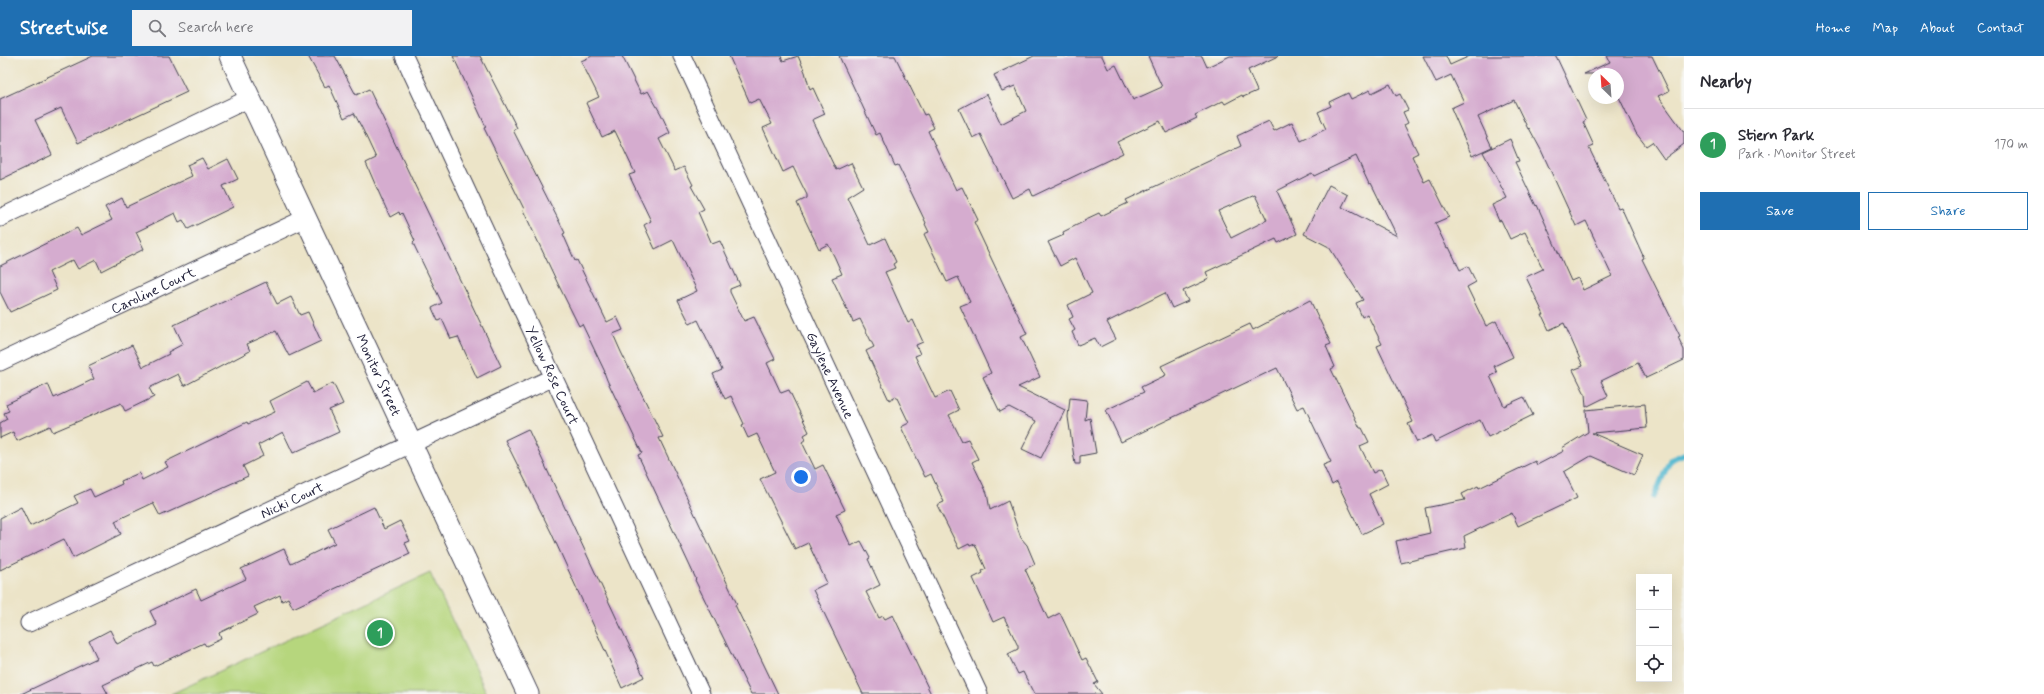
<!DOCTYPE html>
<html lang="en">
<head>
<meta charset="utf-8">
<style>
	:root { --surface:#fff; --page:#f2f2f3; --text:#2b2b33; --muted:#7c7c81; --line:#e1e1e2; --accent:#1f6fb2 }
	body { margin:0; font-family:Mynerve,sans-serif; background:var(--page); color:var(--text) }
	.controls { position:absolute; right:12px; bottom:12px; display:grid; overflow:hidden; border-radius:0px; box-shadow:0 4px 16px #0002 }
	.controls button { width:36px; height:36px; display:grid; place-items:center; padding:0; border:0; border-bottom:1px solid var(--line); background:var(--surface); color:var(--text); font:20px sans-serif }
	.compass { position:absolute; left:1588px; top:12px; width:36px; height:36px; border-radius:50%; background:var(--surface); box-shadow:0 4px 16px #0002; rotate:335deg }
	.you { position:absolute; left:801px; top:421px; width:14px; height:14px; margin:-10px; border:3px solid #fff; border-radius:50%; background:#1a73e8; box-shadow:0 0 0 6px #1a73e833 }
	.badge { display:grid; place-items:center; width:26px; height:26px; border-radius:50%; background:var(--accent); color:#fff; font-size:13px; font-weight:700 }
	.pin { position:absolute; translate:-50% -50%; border:2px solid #fff; box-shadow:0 1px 4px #0006 }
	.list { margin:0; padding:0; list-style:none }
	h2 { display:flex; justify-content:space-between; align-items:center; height:52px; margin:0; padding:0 16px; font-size:17px }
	h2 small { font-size:13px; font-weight:400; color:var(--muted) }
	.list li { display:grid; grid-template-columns:26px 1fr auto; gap:12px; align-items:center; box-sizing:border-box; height:72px; padding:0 16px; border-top:1px solid var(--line) }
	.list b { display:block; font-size:15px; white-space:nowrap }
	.list p { margin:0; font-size:13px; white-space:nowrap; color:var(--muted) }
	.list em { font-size:13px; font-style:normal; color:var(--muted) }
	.actions { display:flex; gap:8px; padding:12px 16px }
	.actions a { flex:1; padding:9px 0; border:1px solid var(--accent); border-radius:0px; text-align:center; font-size:14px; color:var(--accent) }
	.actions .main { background:var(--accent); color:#fff }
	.icon { flex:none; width:22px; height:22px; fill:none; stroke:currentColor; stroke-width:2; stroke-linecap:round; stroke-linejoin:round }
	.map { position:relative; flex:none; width:1684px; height:638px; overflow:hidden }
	header { display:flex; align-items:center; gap:24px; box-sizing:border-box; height:56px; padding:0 20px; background:var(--accent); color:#fff }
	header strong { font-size:19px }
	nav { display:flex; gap:22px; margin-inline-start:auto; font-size:14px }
	.search { width:280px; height:36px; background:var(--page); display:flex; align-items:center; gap:10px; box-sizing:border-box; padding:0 14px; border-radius:0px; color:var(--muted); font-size:15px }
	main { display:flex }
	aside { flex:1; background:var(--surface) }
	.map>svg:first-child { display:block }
</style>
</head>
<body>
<header>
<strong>Streetwise</strong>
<div class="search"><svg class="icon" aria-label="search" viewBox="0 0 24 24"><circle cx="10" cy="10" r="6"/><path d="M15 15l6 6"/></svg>Search here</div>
<nav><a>Home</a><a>Map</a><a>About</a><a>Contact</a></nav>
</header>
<main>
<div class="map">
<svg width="1684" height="638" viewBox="0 0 1684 638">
	<rect width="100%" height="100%" fill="#f6f6f2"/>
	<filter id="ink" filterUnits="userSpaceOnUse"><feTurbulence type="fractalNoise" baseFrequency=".025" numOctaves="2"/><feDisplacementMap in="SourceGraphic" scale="8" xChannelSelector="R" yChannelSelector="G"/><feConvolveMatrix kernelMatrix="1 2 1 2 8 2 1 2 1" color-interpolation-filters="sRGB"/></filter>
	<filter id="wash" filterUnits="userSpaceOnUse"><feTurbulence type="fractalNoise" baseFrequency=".012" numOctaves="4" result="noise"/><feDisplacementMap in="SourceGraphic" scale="16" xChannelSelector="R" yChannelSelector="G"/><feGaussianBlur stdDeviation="0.9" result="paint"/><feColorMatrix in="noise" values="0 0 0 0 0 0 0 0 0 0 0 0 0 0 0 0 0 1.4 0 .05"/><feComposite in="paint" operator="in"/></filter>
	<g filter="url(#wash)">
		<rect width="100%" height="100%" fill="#ece4c8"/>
		<polygon fill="#b6d67d" stroke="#6c7c5c" points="430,517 487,638 171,638"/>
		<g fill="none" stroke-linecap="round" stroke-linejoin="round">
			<polyline stroke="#51b7cf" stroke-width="5.5" points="1654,441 1670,404 1684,398"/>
		</g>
		<g id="blocks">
			<g fill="#d5accf" fill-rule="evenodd">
				<polygon points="93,0 169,0 187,36 78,87 61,52 35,64 52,99 0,124 0,43"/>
				<polygon points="308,0 335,0 356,39 369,33 501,310 477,322 458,281 451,283 442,263 438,265 432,252 442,247 413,187 415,185 402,157 400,159 399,156 390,161 375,128 366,107 376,102 363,74 354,57 344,62 329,29 325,31"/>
				<polygon points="453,0 480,0 517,72 513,74 565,177 563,178 575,205 577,204 606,264 607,266 617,261 623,274 613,278 621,296 663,381 659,382 737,548 735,549 778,638 751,638 695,524 696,523 638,399 642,397 607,324 604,316 605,316 582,268 579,270 558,228 523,154 524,153 484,72 486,71"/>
				<polygon points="592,0 622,0 641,38 648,35 661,58 670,77 659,83 675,115 684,111 693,129 691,130 704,153 698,156 712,188 720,185 740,229 730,233 730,236 744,265 754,261 775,303 767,307 781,337 789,334 809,376 804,379 806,383 802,386 815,413 823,409 845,454 836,458 851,490 861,485 870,502 868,503 880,529 866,536 879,562 883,560 885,563 893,559 931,638 863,638 813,534 827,527 808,487 795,493 760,423 775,416 757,378 748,382 742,369 744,368 731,340 725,343 713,318 722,314 698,264 690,268 678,244 697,235 673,184 655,193 644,169 651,165 629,119 635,117 615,75 602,81 586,47 599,41 581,5"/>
				<polygon points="729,0 781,0 783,5 798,0 805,16 810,34 813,32 825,58 812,64 836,114 851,107 863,131 847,141 870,189 885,182 896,206 893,208 895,212 885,216 908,267 913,264 923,286 916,289 920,298 915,300 935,342 950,335 959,354 949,359 962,385 968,383 978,403 972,406 987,437 990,454 1008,445 1021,482 1027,489 1035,508 1025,513 1048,563 1060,557 1082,604 1086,602 1098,626 1094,628 1102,638 1034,638 1023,616 1018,618 1008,598 1018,593 1018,590 1004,561 993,566 973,522 983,517 982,515 986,513 975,488 970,490 969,488 959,493 937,449 944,446 931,418 925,421 901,371 909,367 896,340 889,344 866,295 874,291 860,263 853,266 832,222 842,218 835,202 828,188 819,193 797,147 807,142 807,139 793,111 783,116 763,72 772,68 759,43 750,47"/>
				<polygon points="839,0 895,0 924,59 927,58 934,72 928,75 956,134 962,131 978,164 974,166 1027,278 1021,281 1040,321 1018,331 1065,354 1041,402 1022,393 1036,365 1009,351 1000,356 983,321 991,317 960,250 970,246 958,221 947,226 924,178 929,176 925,168 926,167 898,109 895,110 880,77 876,79"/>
				<polygon points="1034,0 1102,0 1108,13 1116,9 1133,44 1162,31 1148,0 1202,0 1207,11 1230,0 1278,0 1248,14 1257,35 1243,41 1242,39 1225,48 1223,45 1195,59 1197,62 1166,77 1160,65 1117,86 1123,97 1033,140 1030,133 1012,142 981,78 973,82 959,53 987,38 1001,68 1026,55 1015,30 1002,35 994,19"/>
				<polygon points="1423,0 1446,0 1450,9 1470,0 1556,0 1586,64 1583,66 1594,90 1589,92 1618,152 1621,151 1644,202 1642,203 1680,280 1678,281 1684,294 1684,304 1646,322 1638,307 1601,325 1608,340 1586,351 1585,338 1573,314 1583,310 1564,267 1549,274 1542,259 1544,259 1526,221 1543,213 1525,176 1510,183 1501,164 1499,165 1492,149 1507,142 1483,96 1510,83 1519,105 1515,106 1536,150 1537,149 1571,225 1578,222 1583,234 1612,220 1586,165 1576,170 1541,94 1529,72 1528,73 1514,44 1478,61 1492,91 1472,100 1451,52 1464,46 1451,19 1436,26"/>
				<polygon points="1607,0 1652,0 1669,35 1658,40 1684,76 1684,88 1664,103 1652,86 1646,90 1636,77 1618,39 1618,18 1584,18 1610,6"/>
				<path d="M 1390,28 L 1396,40 L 1400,38 L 1408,54 L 1403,56 L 1408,67 L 1404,69 L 1418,97 L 1412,100 L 1424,126 L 1430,123 L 1449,161 L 1435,167 L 1447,192 L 1449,191 L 1460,214 L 1468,210 L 1476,226 L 1467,231 L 1486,270 L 1496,265 L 1513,301 L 1494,310 L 1497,317 L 1490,320 L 1504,350 L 1524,341 L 1533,359 L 1488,381 L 1480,364 L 1435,386 L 1432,379 L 1417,386 L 1408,368 L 1413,366 L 1377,290 L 1382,288 L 1367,258 L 1362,261 L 1356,247 L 1363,244 L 1329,191 L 1304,178 L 1329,129 L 1348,139 L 1342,151 L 1397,180 L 1371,127 L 1369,128 L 1356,100 L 1314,120 L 1312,117 L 1277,135 L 1297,178 L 1278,187 L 1276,183 L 1206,216 L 1209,223 L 1183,235 L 1188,245 L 1172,252 L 1165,237 L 1107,266 L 1116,283 L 1100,291 L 1095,282 L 1078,289 L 1072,276 L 1075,274 L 1069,263 L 1073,261 L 1068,249 L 1092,237 L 1075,202 L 1060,210 L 1048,186 L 1064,179 L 1063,176 L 1085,165 L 1084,164 L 1099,157 L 1101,160 L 1128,147 L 1126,144 L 1241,90 L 1237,80 L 1269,65 L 1274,75 L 1292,66 L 1301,85 L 1326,73 L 1318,56 L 1331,50 L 1329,46 L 1348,37 L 1351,43 L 1370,34 L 1372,37 ZM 1255,139 L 1267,164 L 1231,182 L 1218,155 Z"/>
				<polygon points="202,102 208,113 228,103 238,123 223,130 233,151 188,173 183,164 179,166 175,157 136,176 144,193 101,215 96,204 78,213 73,204 49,216 57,234 10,256 0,236 0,210 77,172 81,179 112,164 105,151 122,142 126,151 192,120 187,109"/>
				<polygon points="266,226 277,248 291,241 300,259 308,256 321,285 289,300 276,275 247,288 250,295 184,330 178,318 149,332 154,341 125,355 121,347 53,376 50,370 17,385 13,376 0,382 0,367 7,363 4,357 9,355 6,348 48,328 54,342 94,323 88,310 132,289 143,311 169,298 168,296 183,288 174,269"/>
				<polygon points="1310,244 1331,288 1326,290 1335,311 1331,313 1360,372 1362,372 1369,386 1360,390 1373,417 1381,413 1388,428 1369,438 1383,468 1362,478 1337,426 1332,429 1323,409 1331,406 1304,350 1297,353 1277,312 1121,386 1106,354 1144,336 1141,331 1166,319 1161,310 1250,268 1253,274"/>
				<polygon points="307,326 313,337 333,327 343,348 329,354 339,376 293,397 283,376 258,389 263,400 243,410 248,420 160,460 153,447 115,465 121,478 73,502 64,483 0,514 0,462 21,451 30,470 78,447 74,440 90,433 94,441 122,428 121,425 139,417 142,424 168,411 165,406 247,366 248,368 275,356 270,345"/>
				<polygon points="1070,342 1087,344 1085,364 1090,362 1096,397 1080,400 1080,408 1075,408 1068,361"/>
				<polygon points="1645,348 1647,372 1592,377 1643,399 1634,419 1591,400 1564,416 1577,442 1518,470 1512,457 1464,480 1466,492 1401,507 1396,485 1430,477 1425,452 1465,444 1462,438 1478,430 1479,432 1535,405 1537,409 1564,395 1562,392 1588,376 1586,354"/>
				<polygon points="528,373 644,621 622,632 551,476 505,384"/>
				<polygon points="374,451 384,473 400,465 410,485 405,487 410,498 293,552 288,542 282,545 280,539 254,551 258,558 219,577 221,583 206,590 204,587 154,610 152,606 103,629 108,638 21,638 97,602 89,585 110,574 117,588 157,569 150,555 196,533 201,544 246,523 241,513 284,493 291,508 335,487 328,473"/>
			</g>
		</g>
	</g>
	<g filter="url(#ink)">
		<use href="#blocks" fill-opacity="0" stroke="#403f50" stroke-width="1"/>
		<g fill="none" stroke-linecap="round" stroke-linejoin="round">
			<defs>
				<g id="minor">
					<path id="s1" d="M 404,0 L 701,638"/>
					<path id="s2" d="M 682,0 L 979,638"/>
					<polyline points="0,162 250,42"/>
					<path id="s3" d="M 0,306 L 306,162"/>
					<path id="s4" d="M 29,567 L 554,321"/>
				</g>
				<g id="tertiary">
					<path id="s5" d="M 230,0 L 528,638"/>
				</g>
			</defs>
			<use href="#minor" stroke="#403f50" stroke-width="19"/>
			<use href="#tertiary" stroke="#403f50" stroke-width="23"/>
			<use href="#minor" stroke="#fff" stroke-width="17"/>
			<use href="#tertiary" stroke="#fff" stroke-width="21"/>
		</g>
	</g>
	<g text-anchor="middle" stroke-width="3" stroke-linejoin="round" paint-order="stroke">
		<g font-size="14" fill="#22223b" stroke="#f6f6f2">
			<text dy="5" stroke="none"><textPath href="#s3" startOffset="169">Caroline Court</textPath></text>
			<text dy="5" stroke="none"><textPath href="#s5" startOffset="352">Monitor Street</textPath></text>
			<text dy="5" stroke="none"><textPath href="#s1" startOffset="352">Yellow Rose Court</textPath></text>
			<text dy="5" stroke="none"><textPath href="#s2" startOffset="352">Gaylene Avenue</textPath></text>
			<text dy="5" stroke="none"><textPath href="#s4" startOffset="290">Nicki Court</textPath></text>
		</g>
	</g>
</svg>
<div class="controls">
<button>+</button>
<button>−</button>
<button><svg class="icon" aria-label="locate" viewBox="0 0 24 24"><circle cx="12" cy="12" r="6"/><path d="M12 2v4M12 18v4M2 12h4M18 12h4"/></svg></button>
</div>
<svg class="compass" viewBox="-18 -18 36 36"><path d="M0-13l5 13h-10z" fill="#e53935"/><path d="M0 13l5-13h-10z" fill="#7c7c81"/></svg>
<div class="you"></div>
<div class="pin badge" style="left:380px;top:577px;background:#2e9e5b">1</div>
</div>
<aside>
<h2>Nearby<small></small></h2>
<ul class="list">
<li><span class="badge" style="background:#2e9e5b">1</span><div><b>Stiern Park</b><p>Park · Monitor Street</p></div><em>170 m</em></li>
</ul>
<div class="actions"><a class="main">Save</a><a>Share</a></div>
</aside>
</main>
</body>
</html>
